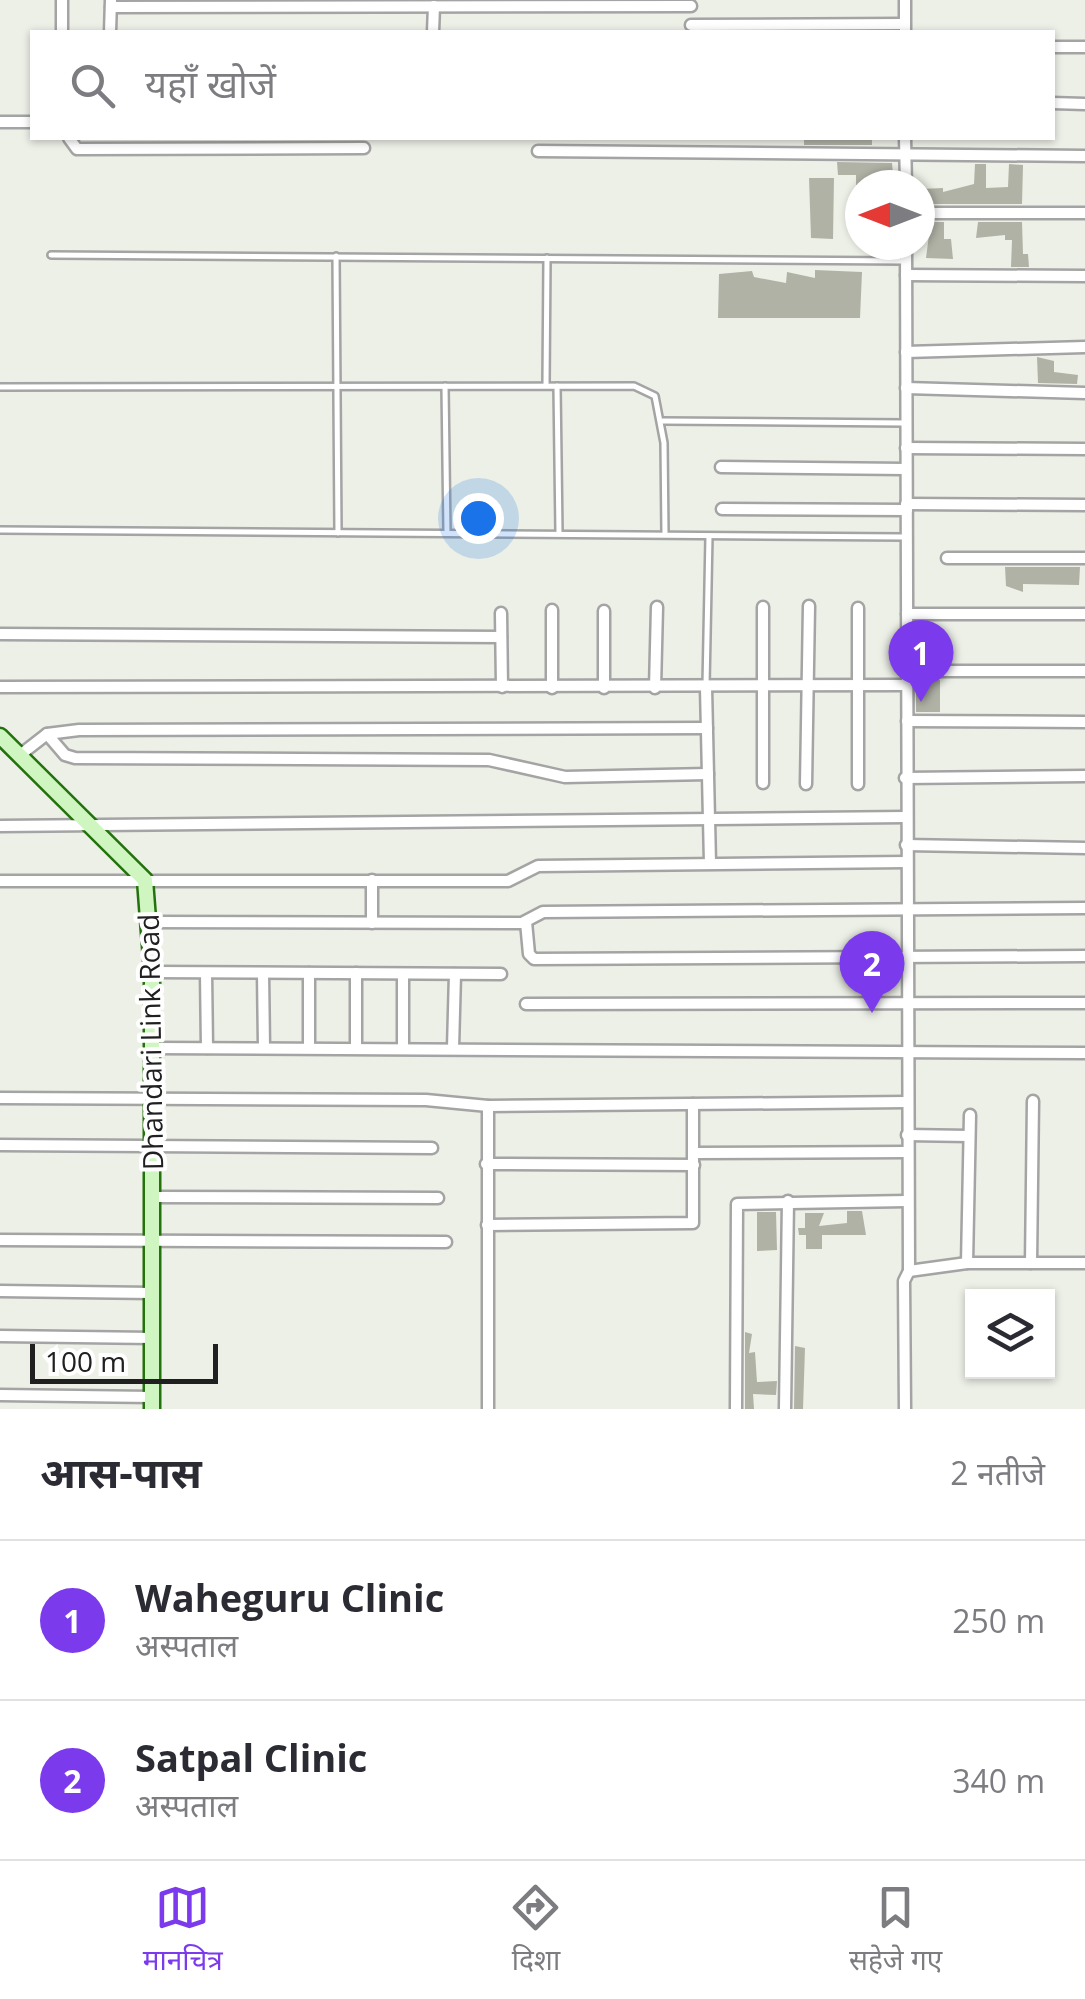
<!DOCTYPE html>
<html lang="hi">
<head>
<meta charset="utf-8">
<style>
	:root { --surface:#fff; --page:#f2f2f3; --text:#2b2b33; --muted:#7c7c81; --line:#e1e1e2; --accent:#7c3aed }
	body { margin:0; font-family:"Open Sans","Noto Sans Devanagari",sans-serif; background:var(--page); color:var(--text) }
	.controls { position:absolute; right:30px; bottom:30px; display:grid; overflow:hidden; border-radius:0px; box-shadow:0 2px 8px #0004 }
	.controls button { width:90px; height:90px; display:grid; place-items:center; padding:0; border:0; border-bottom:2px solid var(--line); background:var(--surface); color:var(--text); font:50px sans-serif }
	.compass { position:absolute; left:845px; top:170px; width:90px; height:90px; border-radius:50%; background:var(--surface); box-shadow:0 2px 8px #0004; rotate:270deg }
	.scale { position:absolute; left:30px; bottom:25px; width:188px; box-sizing:border-box; padding-left:10px; border:5px solid #202020; border-top:0; font-size:28px; line-height:35px; white-space:nowrap; color:#202020; -webkit-text-stroke:8px #fff; paint-order:stroke }
	.you { position:absolute; left:478px; top:518px; width:35px; height:35px; margin:-25px; border:8px solid #fff; border-radius:50%; background:#1a73e8; box-shadow:0 0 0 15px #1a73e833 }
	.badge { display:grid; place-items:center; width:65px; height:65px; border-radius:50%; background:var(--accent); color:#fff; font-size:32px; font-weight:700 }
	.pin { position:absolute; translate:-50% -82px; filter:drop-shadow(0 2px 5px #0008) }
	.pin::after { content:''; position:absolute; top:52px; width:35px; height:30px; background:inherit; clip-path:polygon(0 0,100% 0,50% 100%) }
	.list { margin:0; padding:0; list-style:none }
	h2 { display:flex; justify-content:space-between; align-items:center; height:130px; margin:0; padding:0 40px; font-size:42px }
	h2 small { font-size:32px; font-weight:400; color:var(--muted) }
	.list li { display:grid; grid-template-columns:65px 1fr auto; gap:30px; align-items:center; box-sizing:border-box; height:160px; padding:0 40px; border-top:2px solid var(--line) }
	.list b { display:block; font-size:38px; white-space:nowrap }
	.list p { margin:0; font-size:32px; white-space:nowrap; color:var(--muted) }
	.list em { font-size:32px; font-style:normal; color:var(--muted) }
	.icon { flex:none; width:55px; height:55px; fill:none; stroke:currentColor; stroke-width:2; stroke-linecap:round; stroke-linejoin:round }
	.map { position:relative; flex:none; width:1085px; height:1409px; overflow:hidden }
	.search { position:absolute; background:var(--surface); box-shadow:0 2px 8px #0004; left:30px; right:30px; top:30px; height:110px; display:flex; align-items:center; gap:25px; box-sizing:border-box; padding:0 35px; border-radius:0px; color:var(--muted); font-size:38px }
	.sheet { height:450px; background:var(--surface) }
	nav { display:flex; justify-content:space-around; align-items:center; box-sizing:border-box; height:140px; border-top:2px solid var(--line); background:var(--surface); font-size:28px; color:var(--muted) }
	nav a { display:grid; justify-items:center; gap:5px }
	nav .on { color:var(--accent) }
	.map>svg:first-child { display:block }
</style>
</head>
<body>
<div class="map">
<svg width="1085" height="1409" viewBox="0 0 1085 1409">
	<rect width="100%" height="100%" fill="#edf0e7"/>
	<g fill="#b1b2a6">
		<rect x="804" y="138" width="68" height="7"/>
		<polygon points="837,162 892,163 894,185 856,185 856,175 838,175"/>
		<polygon points="975,164 986,164 986,188 1008,187 1009,164 1023,165 1022,204 920,204 920,189 943,188 943,192 974,184"/>
		<polygon points="809,178 834,178 833,239 811,238"/>
		<polygon points="925,222 944,222 944,239 951,239 953,259 926,258 929,235"/>
		<polygon points="978,222 1022,222 1023,254 1028,254 1029,267 1011,267 1012,240 1005,240 1005,235 976,238"/>
		<polygon points="815,270 862,272 860,318 718,318 719,274 752,271 754,277 786,283 787,272 815,278"/>
		<polygon points="1037,357 1054,361 1054,372 1078,375 1077,384 1038,383"/>
		<polygon points="1005,567 1080,567 1079,585 1023,584 1023,592 1006,586"/>
		<rect x="916" y="680" width="24" height="32"/>
		<polygon points="847,1211 862,1211 866,1235 822,1235 822,1249 806,1249 806,1235 799,1235 798,1228 805,1228 805,1213 824,1213 819,1226 847,1223"/>
		<polygon points="757,1212 776,1212 777,1250 757,1251"/>
		<polygon points="745,1332 752,1334 749,1353 755,1352 757,1382 777,1381 776,1395 753,1394 754,1409 745,1409"/>
		<polygon points="795,1346 805,1348 803,1409 794,1409"/>
	</g>
	<g fill="none" stroke-linecap="round" stroke-linejoin="round">
		<defs>
			<g id="lane">
				<polyline points="51,255 906,261"/>
				<polyline points="336,256 338,533"/>
				<polyline points="546,385 547,258"/>
				<polyline points="445,386 447,533"/>
				<polyline points="557,386 559,533"/>
				<polyline points="0,387 634,386 655,396 664,443 665,534"/>
				<polyline points="663,421 905,423"/>
				<polyline points="0,530 904,537"/>
				<polyline points="706,685 709,536"/>
			</g>
			<g id="street">
				<polyline points="111,7 691,6"/>
				<polyline points="691,25 904,24"/>
				<polyline points="62,32 62,0"/>
				<polyline points="110,32 111,0"/>
				<polyline points="433,32 434,6"/>
				<polyline points="905,32 905,0"/>
				<polyline points="1052,47 1085,47"/>
				<polyline points="1052,103 1085,104"/>
				<polyline points="0,122 32,122"/>
				<polyline points="69,138 77,149 364,148"/>
				<polyline points="905,138 906,185"/>
				<polyline points="538,151 1085,156"/>
				<polyline points="920,213 1085,213"/>
				<polyline points="906,275 1085,276"/>
				<polyline points="906,352 1085,347"/>
				<polyline points="906,388 1085,393"/>
				<polyline points="906,448 1085,449"/>
				<polyline points="721,467 906,469"/>
				<polyline points="906,504 1085,505"/>
				<polyline points="722,509 907,510"/>
				<polyline points="947,558 1085,558"/>
				<polyline points="763,607 763,783"/>
				<polyline points="552,610 552,688"/>
				<polyline points="501,613 502,687"/>
				<polyline points="907,614 1085,614"/>
				<polyline points="0,634 501,637"/>
				<polyline points="906,671 1085,671"/>
				<polyline points="0,687 906,685"/>
				<polyline points="604,688 604,611"/>
				<polyline points="655,688 657,607"/>
				<polyline points="706,688 710,863"/>
				<polyline points="907,721 1085,722"/>
				<polyline points="47,734 65,755 75,758 489,760 565,777 708,774"/>
				<polyline points="20,755 47,734 79,730 707,728"/>
				<polyline points="905,778 1085,776"/>
				<polyline points="806,784 809,606"/>
				<polyline points="858,784 858,608"/>
				<polyline points="0,826 906,817"/>
				<polyline points="906,845 1085,848"/>
				<polyline points="372,880 372,923"/>
				<polyline points="0,881 508,881 538,866 907,862"/>
				<polyline points="149,922 522,923 543,912 1085,908"/>
				<polyline points="526,922 529,954 534,959 1085,956"/>
				<polyline points="152,972 501,974"/>
				<polyline points="206,973 207,1048"/>
				<polyline points="263,973 264,1047"/>
				<polyline points="309,973 309,1047"/>
				<polyline points="403,974 403,1048"/>
				<polyline points="526,1004 1085,1003"/>
				<polyline points="356,1047 356,973"/>
				<polyline points="153,1048 1085,1053"/>
				<polyline points="453,1048 455,974"/>
				<polyline points="0,1098 426,1100 488,1106 907,1102"/>
				<polyline points="488,1106 488,1409"/>
				<polyline points="907,1135 969,1136"/>
				<polyline points="0,1145 432,1148"/>
				<polyline points="694,1153 907,1152"/>
				<polyline points="486,1164 694,1165"/>
				<polyline points="154,1197 438,1198"/>
				<polyline points="487,1225 693,1223 693,1104"/>
				<polyline points="0,1240 446,1242"/>
				<polyline points="967,1263 970,1115"/>
				<polyline points="1031,1263 1033,1101"/>
				<polyline points="909,1271 967,1263 1085,1263"/>
				<polyline points="0,1291 152,1293"/>
				<polyline points="0,1336 153,1338"/>
				<polyline points="0,1395 152,1397"/>
				<polyline points="736,1409 737,1204 907,1201"/>
				<polyline points="785,1409 788,1201"/>
				<polyline points="905,1409 904,1281 909,1271 906,245"/>
			</g>
			<polyline id="secondary" points="0,736 145,880 152,972 152,1409"/>
		</defs>
		<use href="#lane" stroke="#a4a4a4" stroke-width="10"/>
		<use href="#street" stroke="#a4a4a4" stroke-width="15"/>
		<use href="#secondary" stroke="#24720d" stroke-width="19"/>
		<use href="#lane" stroke="#fff" stroke-width="5"/>
		<use href="#street" stroke="#fff" stroke-width="10"/>
		<use href="#secondary" stroke="#cff6c0" stroke-width="14"/>
	</g>
	<g text-anchor="middle" stroke-width="8" stroke-linejoin="round" paint-order="stroke">
		<g font-size="28" fill="#202020" stroke="#fff">
			<text transform="translate(151 1042) rotate(-91)" y="10">Dhandari Link Road</text>
		</g>
	</g>
</svg>
<div class="controls">
<button><svg class="icon" aria-label="layers" viewBox="0 0 24 24"><path d="M12 4l9 5-9 5-9-5zM3 14l9 5 9-5"/></svg></button>
</div>
<svg class="compass" viewBox="-18 -18 36 36"><path d="M0-13l5 13h-10z" fill="#e53935"/><path d="M0 13l5-13h-10z" fill="#7c7c81"/></svg>
<div class="scale">100 m</div>
<div class="you"></div>
<div class="pin badge" style="left:921px;top:702px">1</div>
<div class="pin badge" style="left:872px;top:1013px">2</div>
<div class="search"><svg class="icon" aria-label="search" viewBox="0 0 24 24"><circle cx="10" cy="10" r="6"/><path d="M15 15l6 6"/></svg>यहाँ खोजें</div>
</div>
<section class="sheet">
<h2>आस-पास<small>2 नतीजे</small></h2>
<ul class="list">
<li><span class="badge">1</span><div><b>Waheguru Clinic</b><p>अस्पताल</p></div><em>250 m</em></li>
<li><span class="badge">2</span><div><b>Satpal Clinic</b><p>अस्पताल</p></div><em>340 m</em></li>
</ul>
</section>
<nav>
<a class="on"><svg class="icon" aria-label="map" viewBox="0 0 24 24"><path d="M3 6l6-2 6 2 6-2v14l-6 2-6-2-6 2zM9 4v14M15 6v14"/></svg>मानचित्र</a>
<a><svg class="icon" aria-label="directions" viewBox="0 0 24 24"><path d="M12 3l9 9-9 9-9-9zM9 14v-3h6M13 9l2 2-2 2"/></svg>दिशा</a>
<a><svg class="icon" aria-label="saved" viewBox="0 0 24 24"><path d="M7 4h10v16l-5-4-5 4z"/></svg>सहेजे गए</a>
</nav>
</body>
</html>
